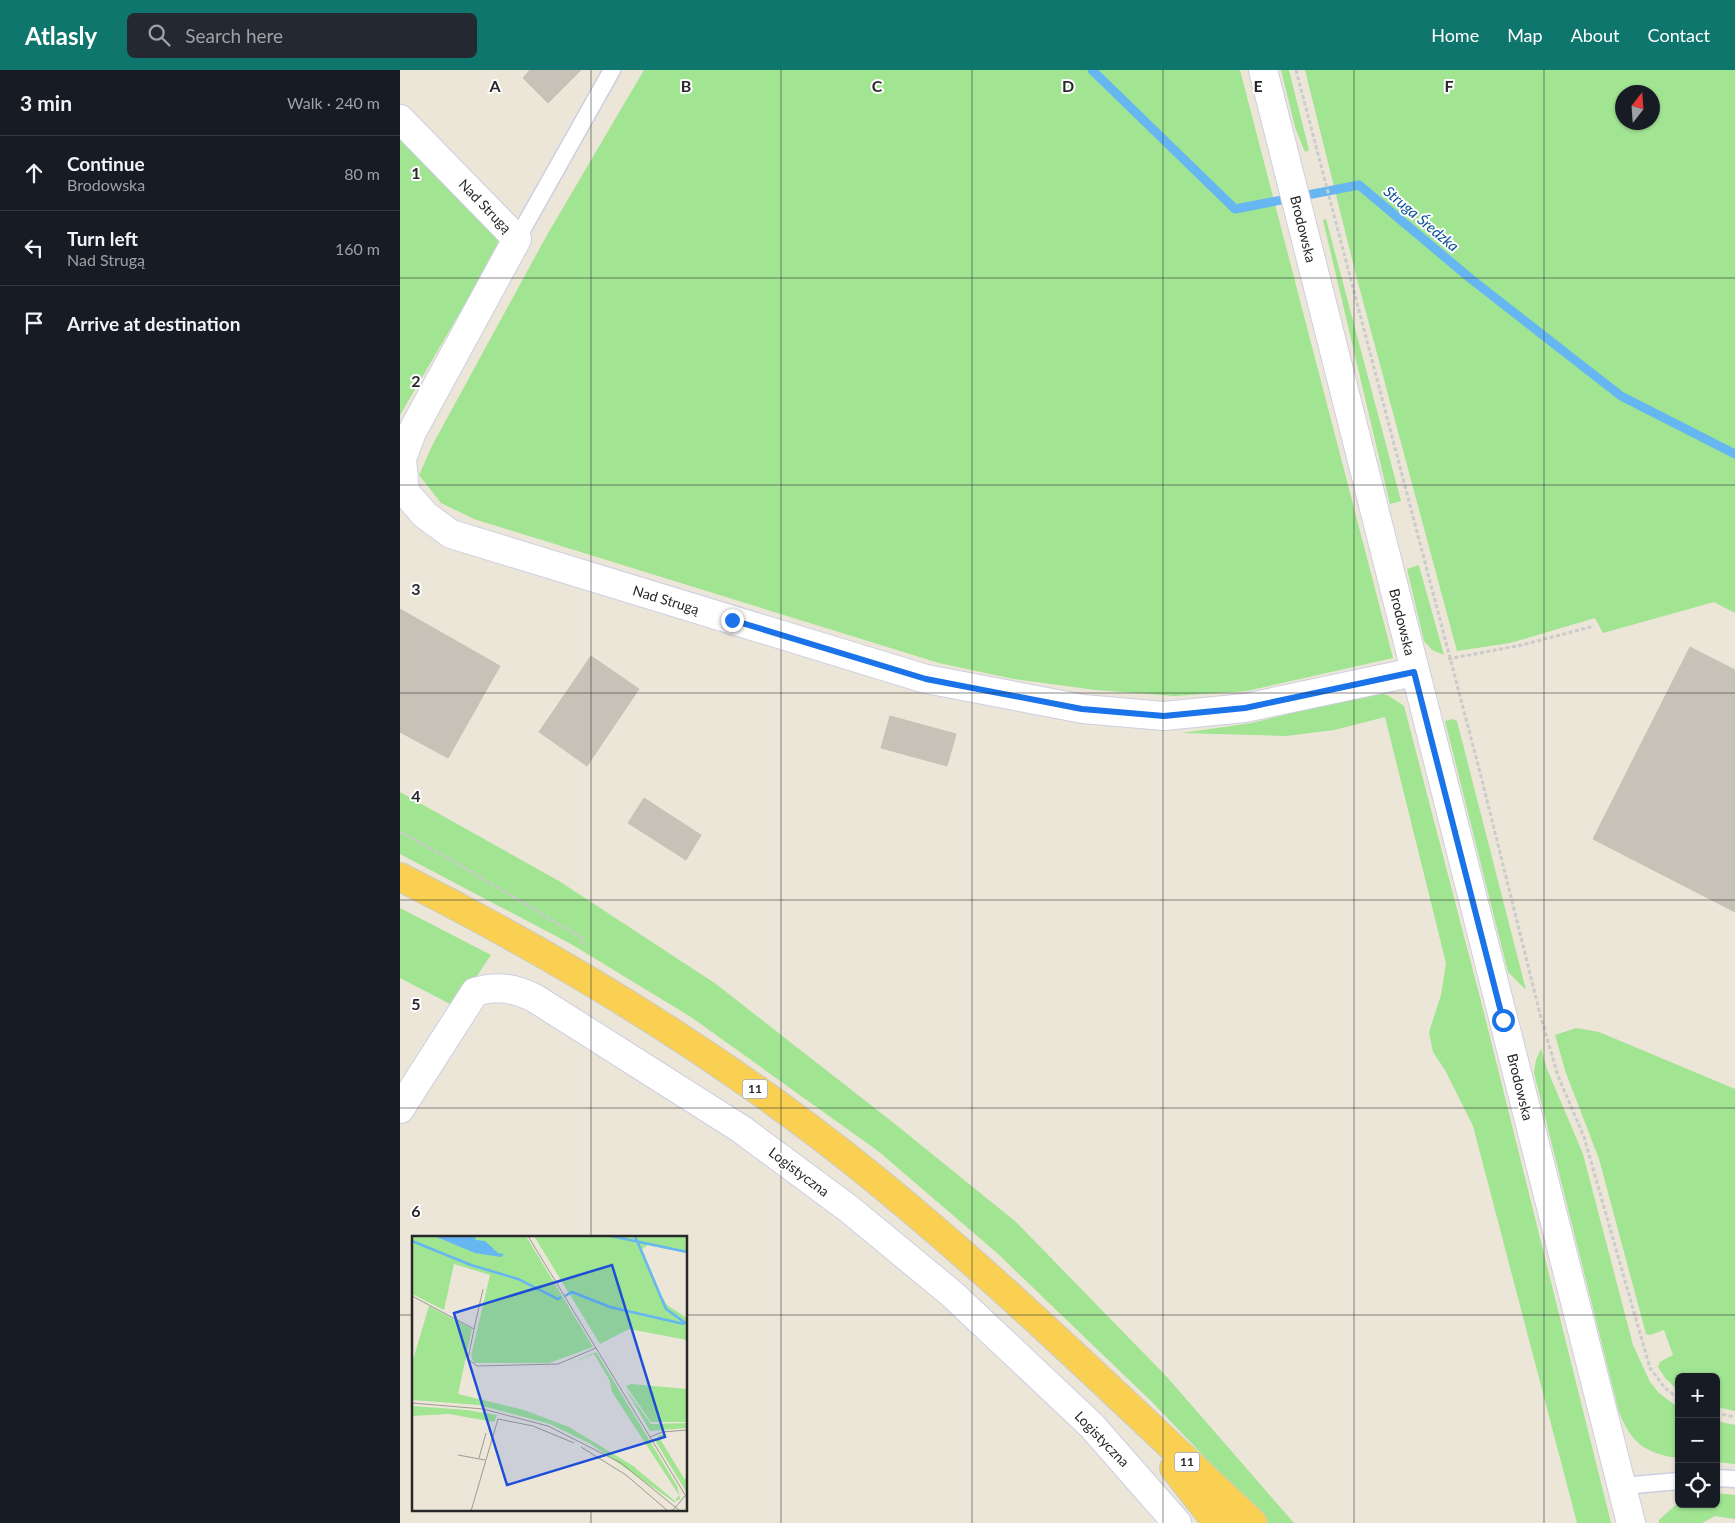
<!DOCTYPE html>
<html lang="en">
<head>
<meta charset="utf-8">
<style>
	:root { --surface:#171b24; --page:#242831; --text:#f1f3f6; --muted:#9ea1a6; --line:#363941; --accent:#0f766e }
	body { margin:0; font-family:Lato,sans-serif; background:var(--page); color:var(--text) }
	.controls { position:absolute; right:15px; bottom:15px; display:grid; overflow:hidden; border-radius:8px; box-shadow:0 1px 4px #0004 }
	.controls button { width:45px; height:45px; display:grid; place-items:center; padding:0; border:0; border-bottom:1px solid var(--line); background:var(--surface); color:var(--text); font:25px sans-serif }
	.compass { position:absolute; left:1215px; top:15px; width:45px; height:45px; border-radius:50%; background:var(--surface); box-shadow:0 1px 4px #0004; rotate:17deg }
	.stop { position:absolute; width:15px; height:15px; margin:-11px; border:4px solid #1a73e8; border-radius:50%; background:#fff }
	.stop.end { background:#1a73e8; border-color:#fff; box-shadow:0 1px 5px #0008 }
	.list { margin:0; padding:0; list-style:none }
	h2 { display:flex; justify-content:space-between; align-items:center; height:65px; margin:0; padding:0 20px; font-size:21px }
	h2 small { font-size:16px; font-weight:400; color:var(--muted) }
	.list li { display:grid; grid-template-columns:32px 1fr auto; gap:15px; align-items:center; box-sizing:border-box; height:75px; padding:0 20px; border-top:1px solid var(--line) }
	.list b { display:block; font-size:19px; white-space:nowrap }
	.list p { margin:0; font-size:16px; white-space:nowrap; color:var(--muted) }
	.list em { font-size:16px; font-style:normal; color:var(--muted) }
	.icon { flex:none; width:28px; height:28px; fill:none; stroke:currentColor; stroke-width:2; stroke-linecap:round; stroke-linejoin:round }
	.map { position:relative; flex:none; width:1335px; height:1453px; overflow:hidden }
	header { display:flex; align-items:center; gap:30px; box-sizing:border-box; height:70px; padding:0 25px; background:var(--accent); color:#fff }
	header strong { font-size:24px }
	nav { display:flex; gap:28px; margin-inline-start:auto; font-size:18px }
	.search { width:350px; height:45px; background:var(--page); display:flex; align-items:center; gap:12px; box-sizing:border-box; padding:0 18px; border-radius:8px; color:var(--muted); font-size:19px }
	main { display:flex }
	aside { flex:1; background:var(--surface) }
	.map>svg:first-child { display:block }
</style>
</head>
<body>
<header>
<strong>Atlasly</strong>
<div class="search"><svg class="icon" aria-label="search" viewBox="0 0 24 24"><circle cx="10" cy="10" r="6"/><path d="M15 15l6 6"/></svg>Search here</div>
<nav><a>Home</a><a>Map</a><a>About</a><a>Contact</a></nav>
</header>
<main>
<aside>
<h2>3 min<small>Walk · 240 m</small></h2>
<ul class="list">
<li><svg class="icon" aria-label="ahead" viewBox="0 0 24 24"><path d="M12 20V5M6 11l6-6 6 6"/></svg><div><b>Continue</b><p>Brodowska</p></div><em>80 m</em></li>
<li><svg class="icon" aria-label="left" viewBox="0 0 24 24"><path d="M17 20v-9H6M10 6l-5 5 5 5"/></svg><div><b>Turn left</b><p>Nad Strugą</p></div><em>160 m</em></li>
<li><svg class="icon" aria-label="arrive" viewBox="0 0 24 24"><path d="M6 21V4h12l-3 4 3 4H6"/></svg><div><b>Arrive at destination</b></div></li>
</ul>
</aside>
<div class="map">
<svg width="1335" height="1453" viewBox="0 0 1335 1453">
	<rect width="100%" height="100%" fill="#ebe6d8"/>
	<g fill="#a1e492" fill-rule="evenodd">
		<polygon points="244,0 840,0 993,588 847,621 775,626 696,620 614,609 539,593 74,449 41,433 19,405 33,374 147,165"/>
		<polygon points="881,0 889,0 909,80 905,82 895,57"/>
		<path d="M 905,0 L 1335,0 L 1335,543 L 1314,532 L 1203,563 L 1195,548 L 1110,573 L 1057,581 L 957,209 ZM 1222,22 L 1252,22 L 1252,52 L 1222,52 Z"/>
		<polygon points="0,66 103,169 0,345"/>
		<polygon points="926,149 1001,431 990,434 923,150"/>
		<polygon points="1019,495 1019,496 1044,585 1032,580 1024,571 1007,499"/>
		<polygon points="977,622 989,626 1004,636 1083,939 1211,1453 1177,1453 1073,1056 1045,1000 1033,982 1029,962 1041,925 1046,893 985,647 934,660 886,666 782,663 852,653"/>
		<polygon points="1053,649 1057,651 1126,920 1108,902 1045,651"/>
		<polygon points="0,722 159,811 316,914 495,1054 616,1152 767,1307 894,1453 868,1453 752,1332 597,1183 478,1081 291,947 171,874 0,784"/>
		<polygon points="0,838 91,885 56,937 0,908"/>
		<polygon points="1176,958 1199,962 1335,1019 1335,1341 1316,1337 1316,1307 1279,1307 1279,1321 1266,1309 1258,1297 1260,1292 1273,1285 1264,1260 1250,1265 1246,1264 1199,1089 1166,1003 1155,965"/>
		<path d="M 1141,979 L 1147,999 L 1183,1084 L 1233,1275 L 1250,1312 L 1259,1323 L 1279,1338 L 1279,1388 C 1246,1384 1231,1373 1219,1342 L 1134,1003 L 1136,990 Z"/>
		<polygon points="1316,1351 1335,1355 1335,1394 1316,1392"/>
		<polygon points="1316,1423 1335,1425 1335,1449 1315,1446 1302,1453 1259,1453 1259,1450 1279,1432 1279,1434 1316,1434"/>
	</g>
	<g fill="none" stroke-linecap="round" stroke-linejoin="round">
		<polyline stroke="#66b6f2" stroke-width="9" points="692,0 835,139 959,115 1071,209 1221,326 1335,384"/>
	</g>
	<g fill="#c6c2b8" stroke="#c6c2b2">
		<polygon points="130,0 181,0 148,33 123,8"/>
		<polygon points="0,539 100,596 48,688 0,662"/>
		<polygon points="1290,577 1335,600 1335,842 1193,769"/>
		<polygon points="191,586 239,619 187,696 139,662"/>
		<polygon points="490,646 556,664 547,696 481,678"/>
		<polygon points="244,728 301,765 286,790 228,753"/>
	</g>
	<g fill="none" stroke-linecap="round" stroke-linejoin="round">
		<defs>
			<g id="service">
				<polyline points="117,169 212,0"/>
				<polyline points="1316,1408 1335,1409"/>
				<polyline points="1222,1416 1279,1411"/>
			</g>
			<g id="minor">
				<polyline points="0,49 117,169 12,362 2,389 5,422 25,445 51,464 526,609 683,639 764,646 845,638 1014,602"/>
				<path d="M 0,1039 L 75,922 C 98,915 115,918 136,929 L 341,1059 L 449,1139 L 552,1224 L 692,1356 L 777,1453"/>
			</g>
			<polyline id="tertiary" points="863,0 1231,1453"/>
			<g id="trunk">
				<path d="M 0,807 C 162,889 319,984 461,1098 C 598,1208 724,1333 853,1453"/>
				<polyline points="774,1398 817,1453"/>
			</g>
		</defs>
		<use href="#service" stroke="#cecee2" stroke-width="19"/>
		<use href="#minor" stroke="#cecee2" stroke-width="30"/>
		<use href="#tertiary" stroke="#cecee2" stroke-width="30"/>
		<use href="#trunk" stroke="#cbcbcb" stroke-width="30"/>
		<g stroke="#cbcbcb" stroke-width="3" stroke-dasharray="4 2.5" stroke-linecap="butt">
			<polyline points="896,0 1082,710 1140,944 1158,1006 1184,1067 1250,1298 1265,1318 1279,1329"/>
			<polyline points="1048,589 1122,575 1194,556"/>
			<polyline points="0,762 43,785 184,869 182,875"/>
			<polyline points="1316,1343 1335,1347"/>
		</g>
		<use href="#service" stroke="#fff" stroke-width="16"/>
		<use href="#minor" stroke="#fff" stroke-width="28"/>
		<use href="#tertiary" stroke="#fff" stroke-width="28"/>
		<use href="#trunk" stroke="#fad052" stroke-width="28"/>
	</g>
	<g fill="none" stroke-linecap="round" stroke-linejoin="round">
		<polyline stroke="#1a73e8" stroke-width="6" points="332,550 526,609 682,639 764,646 845,638 1014,602 1103,950"/>
	</g>
	<path fill="none" stroke="#282828" stroke-width="1" stroke-opacity="0.55" d="M 191,0 L 191,1167M 381,0 L 381,1453M 572,0 L 572,1453M 763,0 L 763,1453M 954,0 L 954,1453M 1144,0 L 1144,1453M 0,208 L 1335,208M 0,415 L 1335,415M 0,623 L 1335,623M 0,830 L 1335,830M 0,1038 L 1335,1038M 0,1245 L 14,1245M 286,1245 L 1335,1245M 191,1439 L 191,1453"/>
	<g text-anchor="middle" stroke-width="4" stroke-linejoin="round" paint-order="stroke">
		<g fill="#fff" stroke="#686868" stroke-width="1">
			<rect x="342.5" y="1009.5" width="25" height="19" rx="4"/>
			<rect x="774.5" y="1382.5" width="25" height="19" rx="4"/>
		</g>
		<g font-size="12" font-weight="bold" fill="#282828">
			<text x="355" y="1023">11</text>
			<text x="787" y="1396">11</text>
		</g>
		<g font-size="14" fill="#282828" stroke="#fff">
			<text transform="translate(85 136) rotate(46)" y="5">Nad Strugą</text>
			<text transform="translate(903 159) rotate(76)" y="5">Brodowska</text>
			<text transform="translate(266 530) rotate(17)" y="5">Nad Strugą</text>
			<text transform="translate(1002 552) rotate(76)" y="5">Brodowska</text>
			<text transform="translate(1120 1017) rotate(76)" y="5">Brodowska</text>
			<text transform="translate(399 1102) rotate(37)" y="5">Logistyczna</text>
			<text transform="translate(702 1369) rotate(46)" y="5">Logistyczna</text>
		</g>
		<g font-size="15" font-style="italic" fill="#09519a" stroke="#fff">
			<text transform="translate(1021 149) rotate(40)" y="5">Struga Średzka</text>
		</g>
	</g>
	<g transform="translate(12 1166)">
		<rect width="275" height="275" fill="#ebe6d8"/>
		<path d="M 0,0 L 114,0 L 181,111 L 137,127 L 62,127 L 59,120 L 78,39 L 42,28 L 32,74 L 0,58 ZM 122,0 L 275,0 L 275,17 L 236,9 L 230,13 L 249,59 L 255,69 L 275,82 L 275,104 L 217,93 L 188,108 ZM 17,70 L 60,93 L 46,158 L 112,174 L 157,191 L 221,230 L 263,265 L 267,259 L 200,156 L 198,145 L 182,118 L 159,127 L 184,116 L 265,250 L 268,263 L 262,266 L 179,208 L 138,188 L 67,169 L 0,164 L 0,127 ZM 219,148 L 275,153 L 275,186 L 239,186 L 214,150 ZM 213,152 L 239,188 L 275,187 L 275,192 L 238,195 ZM 0,170 L 55,174 L 85,179 L 82,186 L 37,178 L 0,180 ZM 253,198 L 255,200 L 248,203 L 273,244 L 275,238 L 275,257 L 244,206 L 246,200 Z" fill="#a1e492"/>
		<path d="M 22,0 L 62,0 L 64,4 L 73,5 L 86,17 L 92,18 L 89,21 L 63,17 Z" fill="#66b6f2"/>
		<path fill="none" stroke="#66b6f2" stroke-width="2.5" d="M 199,0 L 275,16M 223,0 L 254,73 L 275,88M 0,5 L 59,29 L 106,43 L 146,63 L 149,61M 153,60 L 160,56 L 198,71 L 272,88"/>
		<path fill="none" stroke="#9d9a92" stroke-width="1" d="M 116,0 L 275,262M 0,60 L 62,93 L 56,123 L 65,130 L 146,128 L 184,112M 62,93 L 71,53M 0,167 L 71,173 L 136,190 L 209,227 L 268,275M 238,201 L 250,196 L 275,194M 169,211 L 214,239 L 256,275 L 261,274 L 273,260M 46,219 L 73,224M 67,222 L 74,197M 59,275 L 86,183 L 121,190 L 162,207"/>
		<path fill="#1d4ed8" fill-opacity="0.15" stroke="#1d4ed8" stroke-width="2.5" d="M 200,29 L 253,201 L 95,249 L 42,77 Z"/>
		<rect width="275" height="275" fill="none" stroke="#282828" stroke-width="2.5"/>
	</g>
	<g font-size="16" text-anchor="middle" font-weight="bold" fill="#282828" stroke="#fff" stroke-width="4" stroke-linejoin="round" paint-order="stroke">
		<text x="95" y="22">A</text>
		<text x="286" y="22">B</text>
		<text x="477" y="22">C</text>
		<text x="668" y="22">D</text>
		<text x="858" y="22">E</text>
		<text x="1049" y="22">F</text>
		<text x="16" y="109">1</text>
		<text x="16" y="317">2</text>
		<text x="16" y="525">3</text>
		<text x="16" y="732">4</text>
		<text x="16" y="940">5</text>
		<text x="16" y="1147">6</text>
	</g>
</svg>
<div class="controls">
<button>+</button>
<button>−</button>
<button><svg class="icon" aria-label="locate" viewBox="0 0 24 24"><circle cx="12" cy="12" r="6"/><path d="M12 2v4M12 18v4M2 12h4M18 12h4"/></svg></button>
</div>
<svg class="compass" viewBox="-18 -18 36 36"><path d="M0-13l5 13h-10z" fill="#e53935"/><path d="M0 13l5-13h-10z" fill="#9ea1a6"/></svg>
<div class="stop" style="left:1103px;top:950px"></div>
<div class="stop end" style="left:332px;top:550px"></div>
</div>
</main>
</body>
</html>
